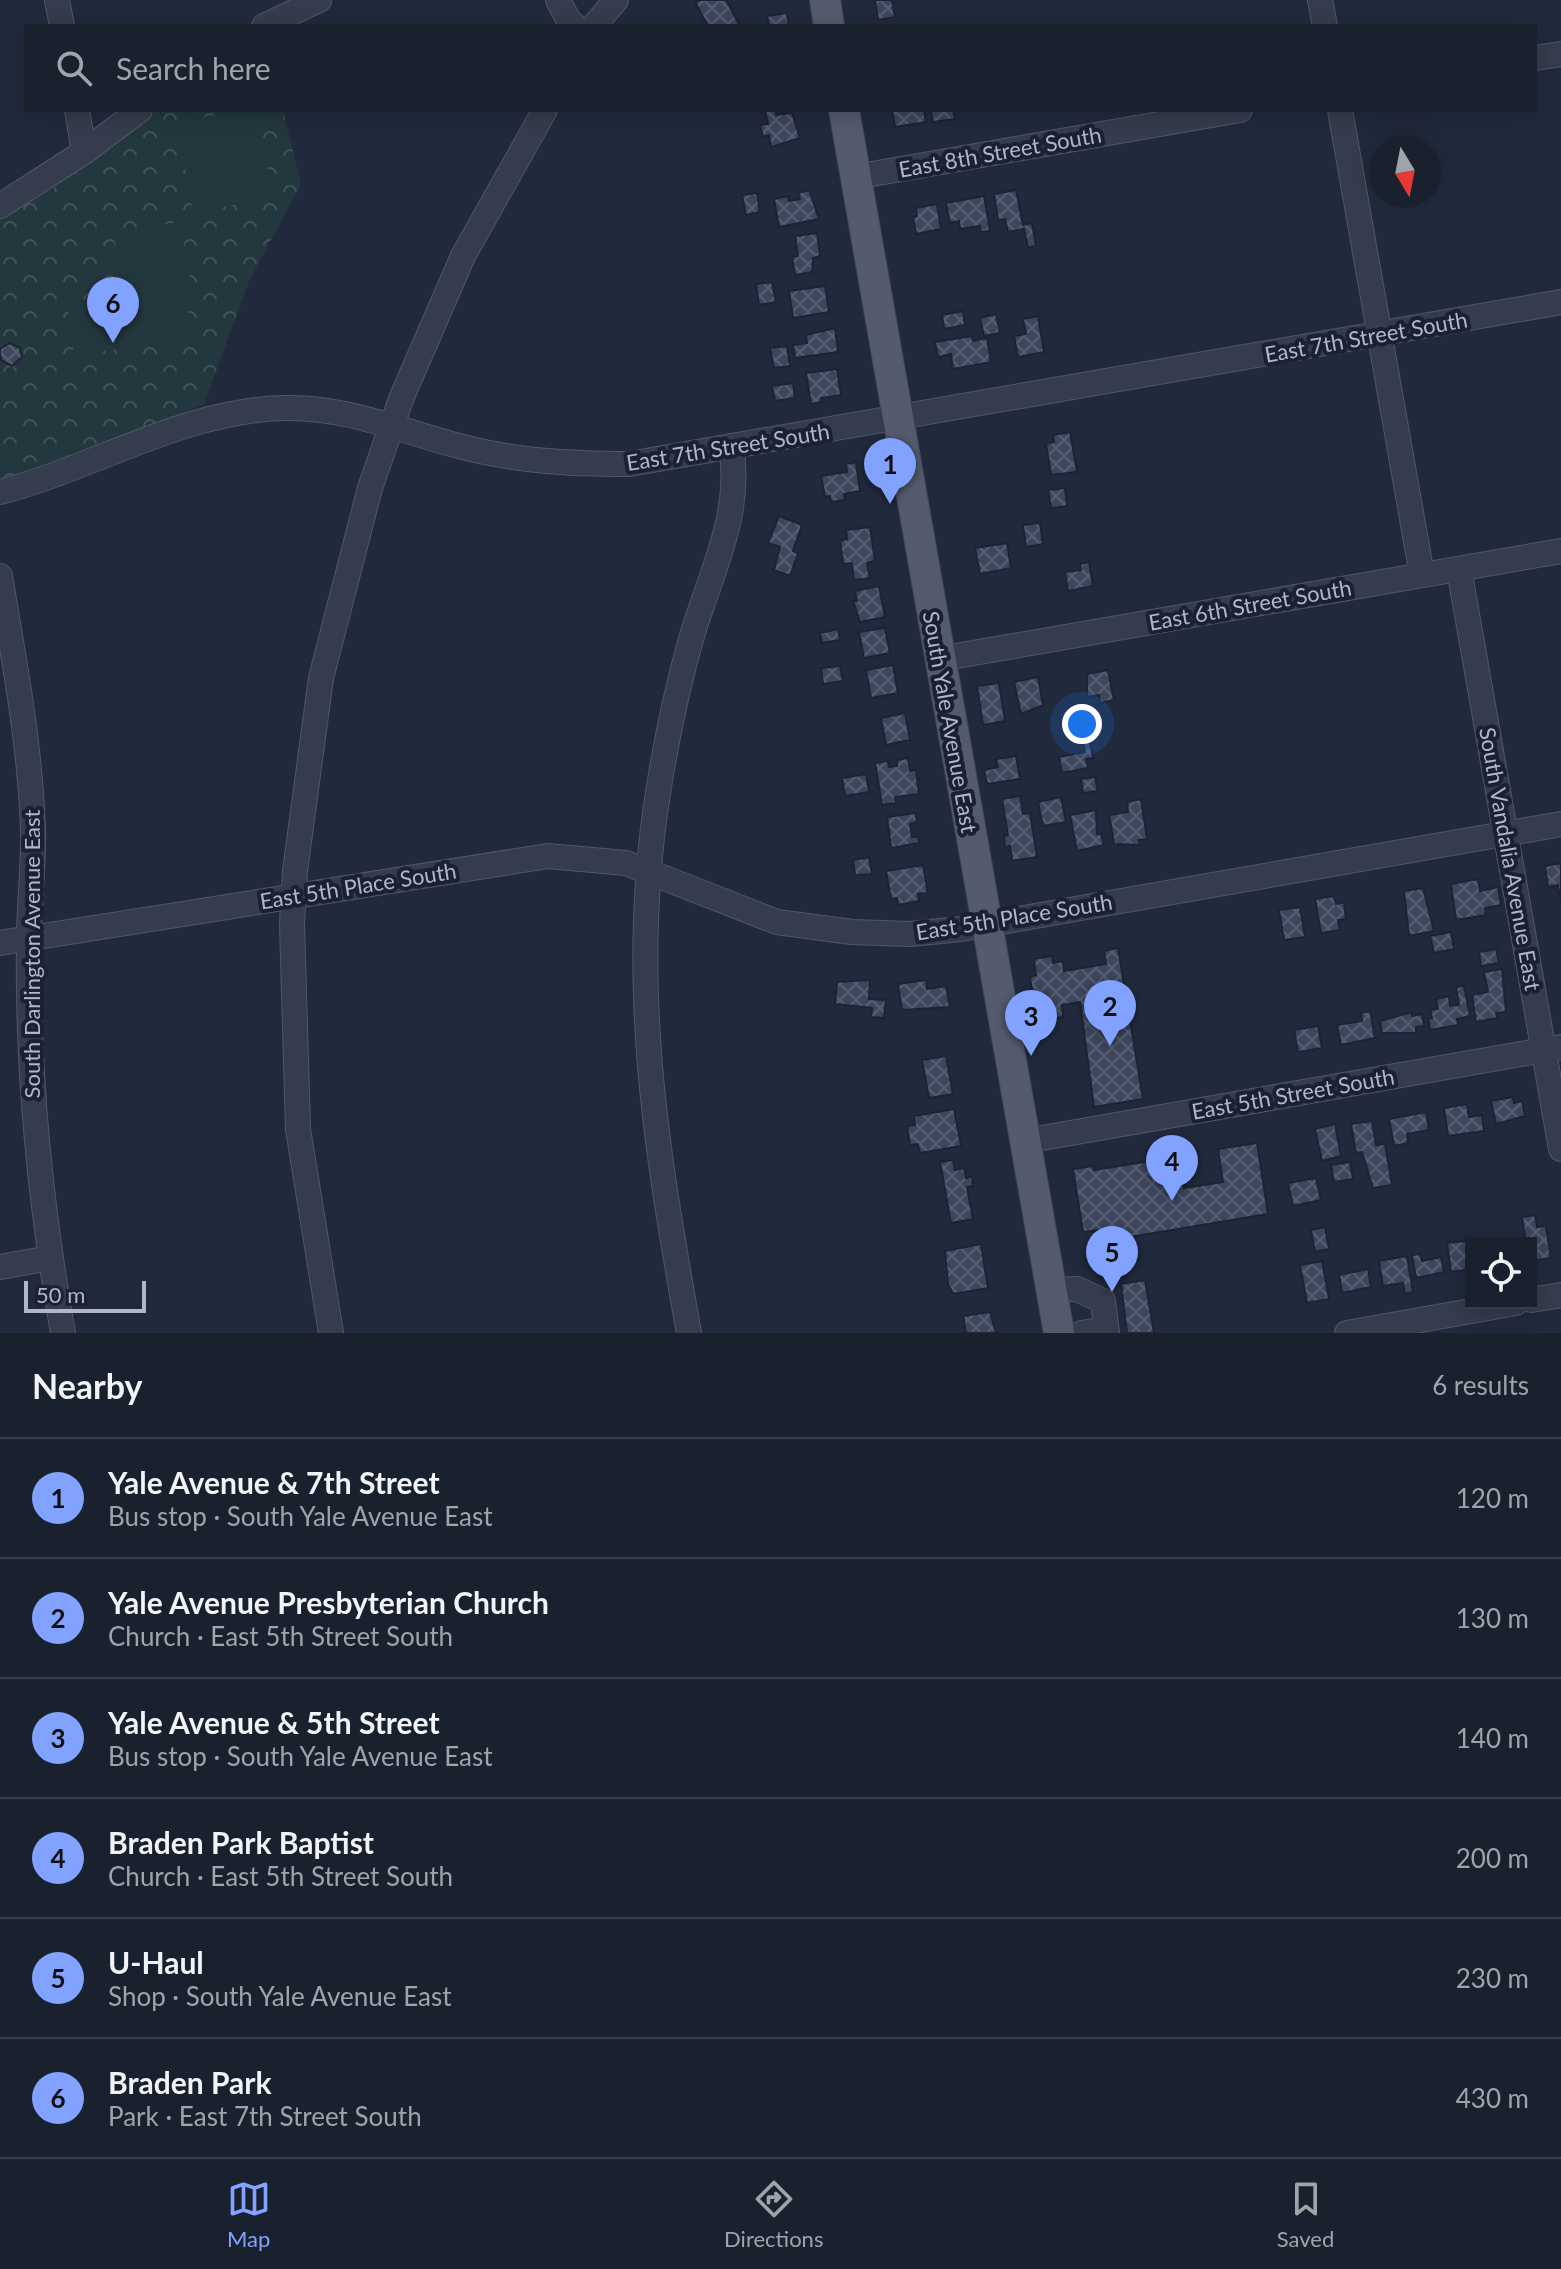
<!DOCTYPE html>
<html lang="en">
<head>
<meta charset="utf-8">
<style>
	:root { --surface:#19202e; --page:#222836; --text:#f1f3f6; --muted:#9fa3aa; --line:#373e4a; --accent:#81a2fe }
	body { margin:0; font-family:Lato,sans-serif; background:var(--page); color:var(--text) }
	.controls { position:absolute; right:24px; bottom:24px; display:grid; overflow:hidden; border-radius:0px; box-shadow:0 4px 20px #0003 }
	.controls button { width:72px; height:72px; display:grid; place-items:center; padding:0; border:0; border-bottom:2px solid var(--line); background:var(--surface); color:var(--text); font:40px sans-serif }
	.compass { position:absolute; left:1369px; top:136px; width:72px; height:72px; border-radius:50%; background:var(--surface); box-shadow:0 4px 20px #0003; rotate:170deg }
	.scale { position:absolute; left:24px; bottom:20px; width:122px; box-sizing:border-box; padding-left:8px; border:4px solid #b1b7c9; border-top:0; font-size:22px; line-height:28px; white-space:nowrap; color:#b1b7c9; -webkit-text-stroke:6px #1b2132; paint-order:stroke }
	.you { position:absolute; left:1082px; top:724px; width:28px; height:28px; margin:-20px; border:6px solid #fff; border-radius:50%; background:#1a73e8; box-shadow:0 0 0 12px #1a73e833 }
	.badge { display:grid; place-items:center; width:52px; height:52px; border-radius:50%; background:var(--accent); color:#111; font-size:26px; font-weight:700 }
	.pin { position:absolute; translate:-50% -66px; filter:drop-shadow(0 2px 4px #0008) }
	.pin::after { content:''; position:absolute; top:42px; width:28px; height:24px; background:inherit; clip-path:polygon(0 0,100% 0,50% 100%) }
	.list { margin:0; padding:0; list-style:none }
	h2 { display:flex; justify-content:space-between; align-items:center; height:104px; margin:0; padding:0 32px; font-size:34px }
	h2 small { font-size:26px; font-weight:400; color:var(--muted) }
	.list li { display:grid; grid-template-columns:52px 1fr auto; gap:24px; align-items:center; box-sizing:border-box; height:120px; padding:0 32px; border-top:2px solid var(--line) }
	.list b { display:block; font-size:30px; white-space:nowrap }
	.list p { margin:0; font-size:26px; white-space:nowrap; color:var(--muted) }
	.list em { font-size:26px; font-style:normal; color:var(--muted) }
	.icon { flex:none; width:44px; height:44px; fill:none; stroke:currentColor; stroke-width:2; stroke-linecap:round; stroke-linejoin:round }
	.map { position:relative; flex:none; width:1561px; height:1333px; overflow:hidden }
	.search { position:absolute; background:var(--surface); box-shadow:0 4px 20px #0003; left:24px; right:24px; top:24px; height:88px; display:flex; align-items:center; gap:20px; box-sizing:border-box; padding:0 28px; border-radius:0px; color:var(--muted); font-size:30px }
	.sheet { height:824px; background:var(--surface) }
	nav { display:flex; justify-content:space-around; align-items:center; box-sizing:border-box; height:112px; border-top:2px solid var(--line); background:var(--surface); font-size:22px; color:var(--muted) }
	nav a { display:grid; justify-items:center; gap:4px }
	nav .on { color:var(--accent) }
	.map>svg:first-child { display:block }
</style>
</head>
<body>
<div class="map">
<svg width="1561" height="1333" viewBox="0 0 1561 1333">
	<defs>
		<pattern id="park-crowns" width="20" height="18" patternUnits="userSpaceOnUse" patternTransform="scale(2)"><rect width="20" height="18" fill="#23383e"/><path d="M2 6a3 3 0 1 1 6 0M12 15a3 3 0 1 1 6 0" fill="none" stroke="#415359"/></pattern>
		<pattern id="building-cross-hatch" width="8" height="8" patternUnits="userSpaceOnUse" patternTransform="scale(2)"><rect width="8" height="8" fill="#3d465d"/><path d="M0 0l8 8M0 8l8-8" fill="none" stroke="#575e73"/></pattern>
	</defs>
	<rect width="100%" height="100%" fill="#212a3d"/>
	<polygon fill="url(#park-crowns)" points="158,110 283,110 301,184 249,281 204,404 94,451 0,482 0,217 52,189"/>
	<g fill="#23383e">
		<polygon points="244,110 257,110 273,198 193,212 177,122"/>
		<polygon points="180,222 192,287 152,294 119,268 114,233"/>
		<polygon points="186,291 192,339 74,355 68,307"/>
	</g>
	<g fill="url(#building-cross-hatch)" stroke="#1d2334" stroke-width="2">
		<polygon points="700,0 726,0 740,26 708,26 695,2"/>
		<polygon points="875,0 892,0 895,17 878,20"/>
		<polygon points="787,13 789,26 769,26 767,16"/>
		<polygon points="765,110 775,110 776,115 792,113 800,138 771,147 769,135 763,137 760,125 768,124"/>
		<polygon points="892,110 924,110 926,122 895,127"/>
		<polygon points="931,110 953,110 955,119 933,122"/>
		<polygon points="809,190 819,219 779,227 774,199 788,196 789,201 800,199 798,193"/>
		<polygon points="1016,190 1023,225 1032,223 1036,246 1028,247 1024,229 1008,232 1005,219 998,220 994,194"/>
		<polygon points="757,193 760,212 746,215 742,195"/>
		<polygon points="984,196 990,231 981,232 980,226 960,229 959,221 950,223 946,203"/>
		<polygon points="937,204 941,229 916,234 913,217 917,216 916,208"/>
		<polygon points="817,233 820,256 813,258 812,272 795,275 792,257 798,256 795,236"/>
		<polygon points="772,282 776,302 759,305 756,284"/>
		<polygon points="825,286 829,312 793,318 789,291"/>
		<polygon points="963,311 965,325 944,329 942,315"/>
		<polygon points="996,314 1000,333 984,336 980,318"/>
		<polygon points="1038,316 1044,352 1018,357 1014,336 1026,334 1023,319"/>
		<polygon points="835,328 838,352 795,358 793,345 807,343 806,335"/>
		<polygon points="972,336 973,341 987,338 991,362 953,369 951,354 938,357 935,342"/>
		<polygon points="10,343 20,348 22,357 12,366 1,360 0,355 0,349"/>
		<polygon points="787,346 790,366 774,368 770,348"/>
		<polygon points="837,369 841,395 821,398 821,402 811,404 806,373"/>
		<polygon points="793,383 795,398 775,401 772,386"/>
		<polygon points="1070,432 1077,472 1051,475 1046,444 1054,442 1053,435"/>
		<polygon points="856,462 860,491 844,494 845,500 831,502 830,496 825,497 821,476 847,472 846,464"/>
		<polygon points="1065,488 1067,506 1051,508 1048,490"/>
		<polygon points="779,516 802,525 793,551 798,553 790,576 774,570 780,547 768,543"/>
		<polygon points="1040,523 1043,544 1026,547 1023,525"/>
		<polygon points="870,527 875,561 867,563 870,578 854,580 852,563 843,564 840,541 847,539 846,530"/>
		<polygon points="1007,543 1011,568 980,574 975,548"/>
		<polygon points="1089,562 1093,586 1068,591 1065,572 1081,570 1080,564"/>
		<polygon points="879,586 885,617 860,622 853,601 857,601 855,591"/>
		<polygon points="885,628 890,653 864,658 859,632"/>
		<polygon points="838,629 840,640 822,643 820,633"/>
		<polygon points="893,665 898,693 871,698 866,670"/>
		<polygon points="840,666 843,681 823,684 821,668"/>
		<polygon points="1108,670 1114,700 1100,703 1099,695 1087,697 1087,674"/>
		<polygon points="1038,677 1043,705 1021,714 1014,682"/>
		<polygon points="999,683 1005,721 983,725 977,686"/>
		<polygon points="905,713 910,740 886,745 881,718"/>
		<polygon points="1089,737 1093,758 1086,759 1088,768 1062,773 1059,757 1085,752 1082,738"/>
		<polygon points="1016,756 1020,779 987,784 984,770 998,767 996,759"/>
		<polygon points="908,758 910,771 916,770 919,794 895,797 896,803 882,805 875,763 888,761 889,767 897,766 897,760"/>
		<polygon points="866,774 869,792 845,796 842,778"/>
		<polygon points="1095,777 1098,791 1083,793 1081,779"/>
		<polygon points="1020,796 1023,814 1030,813 1037,857 1012,861 1010,846 1005,847 1004,836 1008,835 1002,799"/>
		<polygon points="1061,797 1066,822 1043,826 1038,802"/>
		<polygon points="1141,799 1147,839 1139,840 1140,845 1114,844 1109,815 1128,812 1127,802"/>
		<polygon points="1096,810 1097,834 1101,834 1104,845 1077,851 1070,815"/>
		<polygon points="916,813 917,822 910,824 912,837 918,837 919,843 891,848 887,817"/>
		<polygon points="869,857 872,874 855,875 853,860"/>
		<polygon points="1561,863 1561,903 1558,885 1548,887 1545,866"/>
		<polygon points="923,865 928,893 918,894 919,901 898,905 897,898 891,899 886,871"/>
		<polygon points="1478,879 1480,891 1498,887 1501,905 1485,908 1486,915 1456,920 1451,884"/>
		<polygon points="1423,888 1434,931 1409,936 1404,891"/>
		<polygon points="1334,896 1336,904 1344,902 1346,919 1338,920 1340,930 1321,933 1315,899"/>
		<polygon points="1300,907 1305,937 1284,940 1279,910"/>
		<polygon points="1451,932 1454,949 1434,953 1430,936"/>
		<polygon points="1118,948 1143,1099 1094,1107 1080,1002 1062,1005 1063,1017 1043,1020 1041,1009 1035,1010 1030,977 1036,975 1034,959 1052,956 1053,963 1063,961 1064,971 1106,964 1104,951"/>
		<polygon points="1496,949 1499,963 1481,966 1479,952"/>
		<polygon points="1502,969 1506,1012 1496,1013 1497,1018 1476,1022 1472,995 1488,992 1484,972"/>
		<polygon points="870,980 869,999 886,1000 884,1018 871,1017 872,1008 835,1004 837,982"/>
		<polygon points="926,980 927,989 946,986 950,1007 902,1010 898,984"/>
		<polygon points="1464,986 1470,1016 1457,1019 1458,1025 1430,1030 1428,1019 1432,1018 1430,1010 1438,1009 1436,999 1449,996 1450,1006 1459,1005 1456,987"/>
		<polygon points="1370,1011 1375,1038 1341,1045 1337,1025 1362,1021 1361,1013"/>
		<polygon points="1412,1012 1412,1016 1422,1014 1424,1026 1416,1027 1416,1033 1382,1033 1380,1021"/>
		<polygon points="1318,1026 1322,1048 1298,1052 1294,1030"/>
		<polygon points="946,1056 953,1094 929,1098 922,1060"/>
		<polygon points="1513,1097 1514,1103 1522,1101 1525,1116 1496,1124 1491,1101"/>
		<polygon points="1467,1104 1469,1117 1482,1115 1484,1131 1448,1136 1444,1108"/>
		<polygon points="954,1109 961,1146 920,1153 918,1144 910,1145 907,1126 915,1125 914,1116"/>
		<polygon points="1426,1112 1429,1130 1407,1134 1408,1143 1394,1146 1389,1119"/>
		<polygon points="1372,1121 1376,1145 1385,1144 1392,1185 1373,1188 1362,1152 1356,1153 1351,1124"/>
		<polygon points="1335,1124 1341,1156 1322,1161 1315,1129"/>
		<polygon points="1257,1143 1268,1214 1100,1242 1098,1230 1083,1232 1073,1169 1093,1166 1094,1170 1163,1159 1162,1152 1177,1150 1184,1188 1223,1182 1218,1149"/>
		<polygon points="953,1160 955,1170 964,1168 966,1178 972,1177 973,1186 967,1187 973,1219 951,1223 940,1162"/>
		<polygon points="1350,1162 1353,1179 1334,1182 1331,1165"/>
		<polygon points="1316,1178 1321,1200 1293,1206 1288,1183"/>
		<polygon points="1535,1215 1537,1227 1546,1226 1551,1258 1531,1261 1531,1243 1526,1243 1522,1217"/>
		<polygon points="1325,1227 1329,1249 1315,1252 1311,1230"/>
		<polygon points="1466,1241 1471,1269 1451,1272 1447,1243"/>
		<polygon points="981,1244 988,1288 953,1294 948,1284 945,1251"/>
		<polygon points="1420,1254 1422,1261 1441,1257 1444,1272 1416,1278 1412,1255"/>
		<polygon points="1407,1256 1413,1292 1405,1294 1403,1283 1383,1286 1379,1261"/>
		<polygon points="1322,1261 1329,1299 1307,1303 1300,1265"/>
		<polygon points="1368,1269 1371,1287 1342,1293 1339,1275"/>
		<polygon points="1145,1280 1154,1333 1127,1333 1121,1284"/>
		<polygon points="990,1312 996,1333 966,1333 963,1316"/>
	</g>
	<g fill="none" stroke-linecap="round" stroke-linejoin="round">
		<defs>
			<g id="minor">
				<polyline points="57,0 62,26"/>
				<polyline points="558,0 569,21 575,26"/>
				<polyline points="1320,0 1325,26"/>
				<polyline points="264,26 319,0"/>
				<polyline points="594,26 616,0"/>
				<polyline points="1535,58 1561,54"/>
				<polyline points="77,110 84,152"/>
				<polyline points="1340,110 1422,575"/>
				<polyline points="855,177 1240,110"/>
				<polyline points="0,206 84,152 140,110"/>
				<path d="M 0,492 C 96,467 182,411 283,408 C 343,406 399,430 455,445 C 513,461 569,464 629,464 L 1561,302"/>
				<polyline points="1459,569 1561,1149"/>
				<path d="M 0,576 C 14,660 30,743 33,829 C 34,866 29,903 29,939 C 27,1071 40,1203 63,1333"/>
				<polyline points="939,659 1561,551"/>
				<polyline points="0,943 548,856 626,863 777,922 852,932 910,934 961,929 1561,824"/>
				<polyline points="1025,1141 1561,1047"/>
				<polyline points="0,1267 50,1258"/>
				<polyline points="1051,1290 1077,1289 1103,1301 1107,1333"/>
				<polyline points="1531,1300 1561,1295"/>
				<polyline points="331,1333 298,1129 292,924 295,871 321,678 370,488 401,399 463,256 545,110"/>
				<path d="M 689,1333 C 656,1149 628,980 658,793 C 666,741 677,689 691,639 C 710,574 743,515 731,446"/>
				<polyline points="1081,1333 1106,1329"/>
				<polyline points="1347,1333 1516,1303"/>
			</g>
			<g id="major">
				<polyline points="825,0 829,26"/>
				<polyline points="844,110 1059,1333"/>
			</g>
		</defs>
		<use href="#minor" stroke="#515768" stroke-width="26"/>
		<use href="#major" stroke="#3f4556" stroke-width="32"/>
		<use href="#minor" stroke="#353c4d" stroke-width="24"/>
		<use href="#major" stroke="#535b6d" stroke-width="30"/>
	</g>
	<g text-anchor="middle" stroke-width="8" stroke-linejoin="round" paint-order="stroke">
		<g font-size="22" fill="#b1b7c9" stroke="#1b2132">
			<text transform="translate(1000 152) rotate(-10)" y="8">East 8th Street South</text>
			<text transform="translate(1366 337) rotate(-10)" y="8">East 7th Street South</text>
			<text transform="translate(728 447) rotate(-9)" y="8">East 7th Street South</text>
			<text transform="translate(1250 605) rotate(-10)" y="8">East 6th Street South</text>
			<text transform="translate(950 722) rotate(80)" y="8">South Yale Avenue East</text>
			<text transform="translate(1510 859) rotate(80)" y="8">South Vandalia Avenue East</text>
			<text transform="translate(358 886) rotate(-9)" y="8">East 5th Place South</text>
			<text transform="translate(1014 917) rotate(-9)" y="8">East 5th Place South</text>
			<text transform="translate(32 954) rotate(-90)" y="8">South Darlington Avenue East</text>
			<text transform="translate(1293 1094) rotate(-10)" y="8">East 5th Street South</text>
		</g>
	</g>
</svg>
<div class="controls">
<button><svg class="icon" aria-label="locate" viewBox="0 0 24 24"><circle cx="12" cy="12" r="6"/><path d="M12 2v4M12 18v4M2 12h4M18 12h4"/></svg></button>
</div>
<svg class="compass" viewBox="-18 -18 36 36"><path d="M0-13l5 13h-10z" fill="#e53935"/><path d="M0 13l5-13h-10z" fill="#9fa3aa"/></svg>
<div class="scale">50 m</div>
<div class="you"></div>
<div class="pin badge" style="left:890px;top:504px">1</div>
<div class="pin badge" style="left:1110px;top:1046px">2</div>
<div class="pin badge" style="left:1031px;top:1056px">3</div>
<div class="pin badge" style="left:1172px;top:1201px">4</div>
<div class="pin badge" style="left:1112px;top:1292px">5</div>
<div class="pin badge" style="left:113px;top:343px">6</div>
<div class="search"><svg class="icon" aria-label="search" viewBox="0 0 24 24"><circle cx="10" cy="10" r="6"/><path d="M15 15l6 6"/></svg>Search here</div>
</div>
<section class="sheet">
<h2>Nearby<small>6 results</small></h2>
<ul class="list">
<li><span class="badge">1</span><div><b>Yale Avenue &amp; 7th Street</b><p>Bus stop · South Yale Avenue East</p></div><em>120 m</em></li>
<li><span class="badge">2</span><div><b>Yale Avenue Presbyterian Church</b><p>Church · East 5th Street South</p></div><em>130 m</em></li>
<li><span class="badge">3</span><div><b>Yale Avenue &amp; 5th Street</b><p>Bus stop · South Yale Avenue East</p></div><em>140 m</em></li>
<li><span class="badge">4</span><div><b>Braden Park Baptist</b><p>Church · East 5th Street South</p></div><em>200 m</em></li>
<li><span class="badge">5</span><div><b>U-Haul</b><p>Shop · South Yale Avenue East</p></div><em>230 m</em></li>
<li><span class="badge">6</span><div><b>Braden Park</b><p>Park · East 7th Street South</p></div><em>430 m</em></li>
</ul>
</section>
<nav>
<a class="on"><svg class="icon" aria-label="map" viewBox="0 0 24 24"><path d="M3 6l6-2 6 2 6-2v14l-6 2-6-2-6 2zM9 4v14M15 6v14"/></svg>Map</a>
<a><svg class="icon" aria-label="directions" viewBox="0 0 24 24"><path d="M12 3l9 9-9 9-9-9zM9 14v-3h6M13 9l2 2-2 2"/></svg>Directions</a>
<a><svg class="icon" aria-label="saved" viewBox="0 0 24 24"><path d="M7 4h10v16l-5-4-5 4z"/></svg>Saved</a>
</nav>
</body>
</html>
